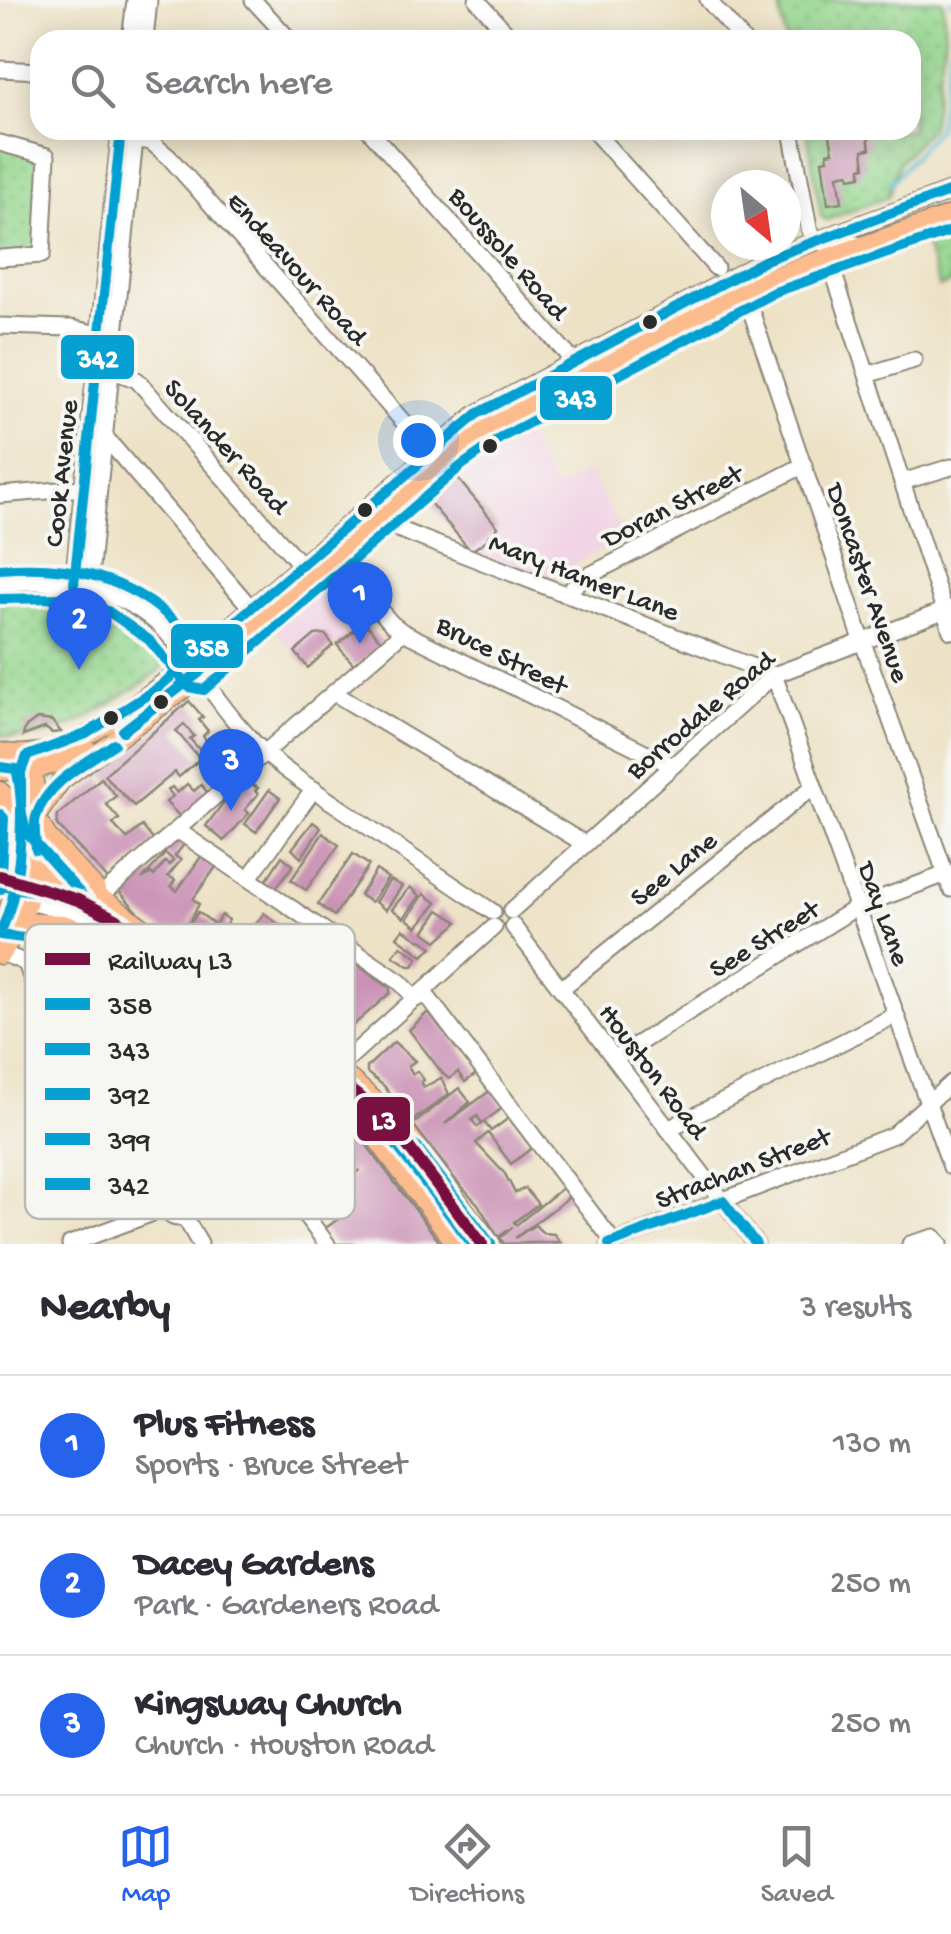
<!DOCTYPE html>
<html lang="en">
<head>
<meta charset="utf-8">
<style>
	:root { --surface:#fff; --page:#f7f7f7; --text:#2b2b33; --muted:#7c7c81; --line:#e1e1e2; --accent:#2563eb }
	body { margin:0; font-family:"Gochi Hand",sans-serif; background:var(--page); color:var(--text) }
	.compass { position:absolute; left:711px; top:170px; width:90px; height:90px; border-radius:50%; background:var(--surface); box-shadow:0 5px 25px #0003; rotate:151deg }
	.you { position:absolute; left:418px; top:440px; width:35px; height:35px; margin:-25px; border:8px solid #fff; border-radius:50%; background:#1a73e8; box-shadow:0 0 0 15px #1a73e833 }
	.badge { display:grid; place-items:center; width:65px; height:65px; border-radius:50%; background:var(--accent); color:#fff; font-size:32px; font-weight:700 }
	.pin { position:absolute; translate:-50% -82px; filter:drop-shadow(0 2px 5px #0008) }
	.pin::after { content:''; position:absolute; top:52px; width:35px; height:30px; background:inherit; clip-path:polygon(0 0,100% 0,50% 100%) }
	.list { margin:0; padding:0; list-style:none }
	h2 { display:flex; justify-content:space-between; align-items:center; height:130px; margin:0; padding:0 40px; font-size:42px }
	h2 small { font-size:32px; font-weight:400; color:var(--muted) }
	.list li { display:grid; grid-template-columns:65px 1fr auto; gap:30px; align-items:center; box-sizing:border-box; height:140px; padding:0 40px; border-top:2px solid var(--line) }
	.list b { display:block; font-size:38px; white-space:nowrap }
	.list p { margin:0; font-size:32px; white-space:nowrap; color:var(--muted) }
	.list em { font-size:32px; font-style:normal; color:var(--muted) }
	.icon { flex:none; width:55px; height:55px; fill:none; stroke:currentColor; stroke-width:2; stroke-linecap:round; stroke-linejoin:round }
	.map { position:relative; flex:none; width:951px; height:1244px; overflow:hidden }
	.search { position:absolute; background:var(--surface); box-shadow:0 5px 25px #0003; left:30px; right:30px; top:30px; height:110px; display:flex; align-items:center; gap:25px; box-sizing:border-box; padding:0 35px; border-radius:30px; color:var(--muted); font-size:38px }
	.sheet { height:550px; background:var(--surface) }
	nav { display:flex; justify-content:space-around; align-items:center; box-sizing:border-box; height:140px; border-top:2px solid var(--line); background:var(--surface); font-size:28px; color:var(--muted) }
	nav a { display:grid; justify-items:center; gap:5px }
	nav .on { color:var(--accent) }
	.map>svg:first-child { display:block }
</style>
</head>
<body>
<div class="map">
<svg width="951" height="1244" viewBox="0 0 951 1244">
	<defs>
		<pattern id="grass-dots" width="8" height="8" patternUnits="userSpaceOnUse" patternTransform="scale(2.5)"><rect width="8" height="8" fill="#94d68d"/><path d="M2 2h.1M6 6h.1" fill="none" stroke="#80b87a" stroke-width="1.8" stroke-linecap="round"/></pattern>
	</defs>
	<rect width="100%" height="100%" fill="#f6f6f2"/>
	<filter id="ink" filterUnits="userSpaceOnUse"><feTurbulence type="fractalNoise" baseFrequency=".01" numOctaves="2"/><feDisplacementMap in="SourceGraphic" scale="20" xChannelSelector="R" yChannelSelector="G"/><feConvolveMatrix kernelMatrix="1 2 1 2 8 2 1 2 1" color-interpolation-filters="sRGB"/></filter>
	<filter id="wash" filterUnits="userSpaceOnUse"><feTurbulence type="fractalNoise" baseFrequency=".0048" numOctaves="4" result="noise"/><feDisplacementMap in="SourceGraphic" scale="40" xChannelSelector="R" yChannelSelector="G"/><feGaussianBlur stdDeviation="2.25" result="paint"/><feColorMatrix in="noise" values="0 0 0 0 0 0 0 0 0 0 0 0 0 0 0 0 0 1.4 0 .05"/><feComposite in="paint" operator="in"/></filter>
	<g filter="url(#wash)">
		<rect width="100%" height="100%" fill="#ede2c6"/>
		<g fill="#f1d0e3">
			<polygon points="520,425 554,489 590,472 625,538 544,580 471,551 487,540 500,524 454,471"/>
			<polygon points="328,581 383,643 335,643 308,668 274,628"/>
		</g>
		<g fill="url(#grass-dots)" stroke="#60805c" stroke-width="2.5">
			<polygon points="778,0 943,0 945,37 931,127 899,162 888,197 826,220 821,216 807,130 911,130 911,40 786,40"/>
			<polygon points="0,143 47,156 42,255 0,258"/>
			<polygon points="951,229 951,283 939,287 924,239"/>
			<path d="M 27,596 C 81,597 139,607 167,658 C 159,675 141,684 125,694 C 87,719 48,745 0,735 L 0,599 Z"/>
		</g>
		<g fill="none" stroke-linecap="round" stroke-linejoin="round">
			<g stroke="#54bcd2" stroke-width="4">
				<polyline points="951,0 951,2"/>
				<polyline points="890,184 938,128 951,47"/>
			</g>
		</g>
		<g id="blocks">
			<g fill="#ca92b5">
				<polygon points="829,130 867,130 870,149 863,150 865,167 861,168 861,176 850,178 849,173 838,175 842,202 828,204 822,160 828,159 827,153 833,152"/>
				<polygon points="458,479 498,527 492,536 489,535 487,540 471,551 430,503"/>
				<polygon points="364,622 383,643 356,667 337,645"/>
				<polygon points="325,634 333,645 308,668 295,652 315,635"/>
				<polygon points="189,701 203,717 199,720 208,731 203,736 210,745 202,752 190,739 194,736 184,724 176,731 200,759 179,777 175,772 134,806 104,775"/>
				<polygon points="37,719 52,721 61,732 52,733 45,728 23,736 25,728"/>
				<polygon points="101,778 116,796 106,804 119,819 113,824 127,839 142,826 155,842 110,881 57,825 58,815"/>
				<polygon points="245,782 258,788 255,791 258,794 245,810 249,813 224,841 206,826 229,795 231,797"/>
				<polygon points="187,784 194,791 201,785 209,794 180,817 166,802 173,796 168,790 172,787 177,793"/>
				<polygon points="269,790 280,798 256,832 245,824"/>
				<polygon points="313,822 321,828 301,858 292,849"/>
				<polygon points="323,833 339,845 306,890 291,880"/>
				<polygon points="176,837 185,843 175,856 181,860 168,876 175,880 171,886 177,891 203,854 218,864 193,899 199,904 181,937 198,912 213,923 205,933 207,935 222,915 229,920 225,926 244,941 264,913 304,944 313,930 327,941 288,997 284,995 287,999 278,1011 251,992 261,977 272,988 275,984 261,974 249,991 140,914 117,889 160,851 164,855 142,879 151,873 154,876 165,862 170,865 173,860 162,850"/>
				<polygon points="353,854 369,865 334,916 318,904"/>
				<polygon points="282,856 293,865 274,891 263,885"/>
				<polygon points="376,870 388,878 371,902 360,895"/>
				<polygon points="390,880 402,886 386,910 375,902"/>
				<polygon points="410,887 420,896 404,918 392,909"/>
				<polygon points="424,894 437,903 417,927 407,919"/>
				<polygon points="439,910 458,922 437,941 424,932"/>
				<polygon points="403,929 432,947 423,956 397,937"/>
				<polygon points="401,946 418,958 413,966 409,966 393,956"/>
				<polygon points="353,962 390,988 390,993 332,1044 324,1044 279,1012 288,999 293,1003 310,981 323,990 310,1012 306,1012 313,1017"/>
				<polygon points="428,1012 432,1012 479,1072 465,1082 458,1072 449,1079 443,1074 409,1030"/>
				<polygon points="394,1042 415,1061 408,1066 413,1074 417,1071 424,1080 421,1082 424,1087 441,1078 449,1094 411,1122 384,1086 367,1073 367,1067"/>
				<polygon points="459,1088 470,1102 445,1124 491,1090 504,1107 482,1123 477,1116 472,1120 477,1127 484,1122 491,1131 509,1118 532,1148 511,1164 488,1133 476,1143 505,1174 515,1193 525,1188 538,1204 514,1222 516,1225 565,1186 572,1195 515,1238 535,1225 543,1233 554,1234 560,1242 504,1244 500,1238 513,1227 498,1237 478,1204 455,1179 413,1124"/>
				<polygon points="325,1105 350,1123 441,1244 334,1244 323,1230 338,1219 332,1212 352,1198 347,1191 319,1212 312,1204 358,1171 353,1171 338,1182 333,1176 339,1172 321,1145 302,1160 297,1152 303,1147 298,1141 292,1146 287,1140"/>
				<polygon points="438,1190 468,1230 463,1234 433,1194"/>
			</g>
		</g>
	</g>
	<g filter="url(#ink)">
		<use href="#blocks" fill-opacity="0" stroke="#8c8678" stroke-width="2.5"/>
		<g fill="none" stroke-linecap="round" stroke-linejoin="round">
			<defs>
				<g id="minor">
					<polyline points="253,0 290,40"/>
					<polyline points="477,0 513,40"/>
					<polyline points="708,0 743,40"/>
					<polyline points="130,40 135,0"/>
					<polyline points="145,40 149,0"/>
					<polyline points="0,69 40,71"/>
					<polyline points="369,130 574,362"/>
					<polyline points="593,130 716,268"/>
					<polyline points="791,130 809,228 815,241 831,246 857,244"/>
					<polyline points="127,138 151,142 169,157 430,452"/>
					<polyline points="0,143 47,156 42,255 0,258"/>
					<polyline points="828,256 951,631"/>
					<polyline points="744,290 862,640 951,889"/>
					<polyline points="0,326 71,328 98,334"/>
					<polyline points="111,370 137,380 301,565"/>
					<polyline points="867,375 914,360"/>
					<polyline points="105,437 251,608"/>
					<polyline points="902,482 951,467"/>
					<polyline points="0,495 82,488"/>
					<polyline points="377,521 774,675 951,1167"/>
					<polyline points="334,557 391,623 403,632 671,765"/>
					<polyline points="73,583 120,130"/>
					<path d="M 0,584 C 64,575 131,589 174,641 C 207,681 232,726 272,759 C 297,780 326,798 354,817 C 400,849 447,881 493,912"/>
					<polyline points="89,586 136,130"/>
					<polyline points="566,594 582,579 804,465"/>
					<polyline points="334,693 585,844"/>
					<polyline points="177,830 400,982 416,999"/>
					<polyline points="251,875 314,789"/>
					<polyline points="0,886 70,897 116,917"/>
					<polyline points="102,895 403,632"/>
					<polyline points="18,899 103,921 134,940 244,1023"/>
					<polyline points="511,911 774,675 951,608"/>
					<polyline points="513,926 756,1244"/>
					<polyline points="2,953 26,963 57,1049 68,1069 161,1191 171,1197"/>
					<polyline points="562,988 814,786"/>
					<polyline points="423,991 615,1244"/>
					<polyline points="238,1008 349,1089"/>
					<polyline points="615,1058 857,907 946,874"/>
					<polyline points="668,1129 896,1015"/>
					<polyline points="253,1146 327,1244"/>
					<circle cx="178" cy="1206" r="12"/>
					<polyline points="189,1202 494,927"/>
					<polyline points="184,1216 200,1244"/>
					<polyline points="70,1244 166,1208"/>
					<polyline points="609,1244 893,1135 951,1083"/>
					<polyline points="910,1244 934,1237 940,1244"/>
				</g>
				<g id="major">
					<path d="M 0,752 C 63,765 127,711 174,675 L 477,414 L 768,259 L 951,191"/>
					<polyline points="0,771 33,771 90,751"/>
					<polyline points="0,791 19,813"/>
					<polyline points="36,817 61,781 185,688 452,454 494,424 769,278 951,215"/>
					<polyline points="36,818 48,837 96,889"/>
					<polyline points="0,860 61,878 109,903 351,1080 396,1119 491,1244"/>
					<polyline points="0,921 63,924 117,944 339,1100 370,1130 456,1244"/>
					<polyline points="1,931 16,888 21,772 27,756"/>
					<path d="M 0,955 C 34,909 35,875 36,819 C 36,796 36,778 27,756"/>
				</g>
			</defs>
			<use href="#minor" stroke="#8c8678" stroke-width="19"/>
			<use href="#major" stroke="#8c8678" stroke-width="21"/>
			<use href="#minor" stroke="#fff" stroke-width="15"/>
			<use href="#major" stroke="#fbbb8d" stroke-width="18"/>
			<defs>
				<g id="bus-1">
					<path d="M 36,850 C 36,840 33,826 36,817 C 46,783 87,762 114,744"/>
					<path d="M 0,933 C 24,883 21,826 21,772 L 27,756 L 86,734 L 158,688 L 477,414 L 768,259 L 951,191"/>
				</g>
				<g id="bus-2">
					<polyline points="1,599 60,598 108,611 149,640 189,687 204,690 461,466 502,437 775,292 951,231"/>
					<polyline points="123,731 222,654"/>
				</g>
				<g id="bus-3">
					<path d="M 0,767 L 16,769 C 23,792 18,814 28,835 L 99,914 L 312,1069 L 379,1123 L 472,1244"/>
					<polyline points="0,814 4,818 0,890"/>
					<polyline points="0,935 78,945 106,957 141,978"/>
				</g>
				<g id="bus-4">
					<polyline points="0,886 63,896 121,920 377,1112 398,1134 418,1148 491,1244"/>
					<polyline points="609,1244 723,1201 756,1244"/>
				</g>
				<g id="bus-5">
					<path d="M 0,569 C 68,563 129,576 179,626 C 189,636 202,650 204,664 L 199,673 L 123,731"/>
					<polyline points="74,584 121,130"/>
				</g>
			</defs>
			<use href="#bus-1" stroke="#f6f6f2" stroke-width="18"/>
			<use href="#bus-2" stroke="#f6f6f2" stroke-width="18"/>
			<use href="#bus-3" stroke="#f6f6f2" stroke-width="18"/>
			<use href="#bus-4" stroke="#f6f6f2" stroke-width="18"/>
			<use href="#bus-5" stroke="#f6f6f2" stroke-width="18"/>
			<use href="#bus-1" stroke="#06a0d2" stroke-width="10"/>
			<use href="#bus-2" stroke="#06a0d2" stroke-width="10"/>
			<use href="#bus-3" stroke="#06a0d2" stroke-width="10"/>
			<use href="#bus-4" stroke="#06a0d2" stroke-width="10"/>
			<use href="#bus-5" stroke="#06a0d2" stroke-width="10"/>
			<defs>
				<polyline id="rail-1" points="0,876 78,900 116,919 361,1098 397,1132 482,1244"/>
			</defs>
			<use href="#rail-1" stroke="#f6f6f2" stroke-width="20"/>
			<use href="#rail-1" stroke="#781140" stroke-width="12"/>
		</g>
	</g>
	<g fill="#2b2b2b" stroke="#f6f6f2" stroke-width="4">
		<circle cx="650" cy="322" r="9"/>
		<circle cx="490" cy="446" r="9"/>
		<circle cx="365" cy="510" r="9"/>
		<circle cx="161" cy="702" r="9"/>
		<circle cx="111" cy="718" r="9"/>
	</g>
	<g text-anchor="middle" stroke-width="8" stroke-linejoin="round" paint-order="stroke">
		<g font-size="28" fill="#2b2b2b" stroke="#f6f6f2">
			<text transform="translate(510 252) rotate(49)" y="10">Boussole Road</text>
			<text transform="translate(299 267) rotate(48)" y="10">Endeavour Road</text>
			<text transform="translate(228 445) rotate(48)" y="10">Solander Road</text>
			<text transform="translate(59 473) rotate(-84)" y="10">Cook Avenue</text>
			<text transform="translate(671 504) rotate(-27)" y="10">Doran Street</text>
			<text transform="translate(585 575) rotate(21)" y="10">Mary Hamer Lane</text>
			<text transform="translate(870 582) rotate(71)" y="10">Doncaster Avenue</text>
			<text transform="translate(503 653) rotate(27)" y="10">Bruce Street</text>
			<text transform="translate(699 713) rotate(-40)" y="10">Borrodale Road</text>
			<text transform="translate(672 867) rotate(-39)" y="10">See Lane</text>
			<text transform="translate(886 913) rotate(70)" y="10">Day Lane</text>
			<text transform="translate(763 937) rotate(-32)" y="10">See Street</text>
			<text transform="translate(655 1070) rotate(53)" y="10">Houston Road</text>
			<text transform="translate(742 1166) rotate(-21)" y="10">Strachan Street</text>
		</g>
	</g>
	<rect x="25" y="924" width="330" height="295" rx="15" fill="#f6f6f2" stroke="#b9b9b6" stroke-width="2.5"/>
	<rect x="45" y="953" width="45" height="12" fill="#781140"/>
	<rect x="45" y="998" width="45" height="12" fill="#06a0d2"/>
	<rect x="45" y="1043" width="45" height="12" fill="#06a0d2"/>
	<rect x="45" y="1088" width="45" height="12" fill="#06a0d2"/>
	<rect x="45" y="1133" width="45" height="12" fill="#06a0d2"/>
	<rect x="45" y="1178" width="45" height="12" fill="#06a0d2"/>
	<g font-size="28" fill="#2b2b2b">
		<text x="108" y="969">Railway L3</text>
		<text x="108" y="1014">358</text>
		<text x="108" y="1059">343</text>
		<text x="108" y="1104">392</text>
		<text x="108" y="1149">399</text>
		<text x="108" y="1194">342</text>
	</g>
	<g stroke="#f6f6f2" stroke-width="4">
		<rect x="59" y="333" width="77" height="48" rx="10" fill="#06a0d2"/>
		<rect x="538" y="374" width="76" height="48" rx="10" fill="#06a0d2"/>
		<rect x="169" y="622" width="76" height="48" rx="10" fill="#06a0d2"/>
		<rect x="355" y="1095" width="57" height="48" rx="10" fill="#781140"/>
	</g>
	<g font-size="28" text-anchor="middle" font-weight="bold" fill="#fff">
		<text x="98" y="367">342</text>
		<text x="576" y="407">343</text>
		<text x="207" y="656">358</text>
		<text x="384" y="1129">L3</text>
	</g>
</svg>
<svg class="compass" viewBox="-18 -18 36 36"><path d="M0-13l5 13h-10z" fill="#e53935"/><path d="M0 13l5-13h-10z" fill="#7c7c81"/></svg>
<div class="you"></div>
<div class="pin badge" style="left:360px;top:644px">1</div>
<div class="pin badge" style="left:79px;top:670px">2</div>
<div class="pin badge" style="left:231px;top:811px">3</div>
<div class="search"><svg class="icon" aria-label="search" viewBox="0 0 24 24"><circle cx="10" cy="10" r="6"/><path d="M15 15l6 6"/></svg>Search here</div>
</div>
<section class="sheet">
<h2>Nearby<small>3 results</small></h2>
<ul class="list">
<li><span class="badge">1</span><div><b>Plus Fitness</b><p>Sports · Bruce Street</p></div><em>130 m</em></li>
<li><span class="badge">2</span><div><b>Dacey Gardens</b><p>Park · Gardeners Road</p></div><em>250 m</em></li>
<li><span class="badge">3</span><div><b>Kingsway Church</b><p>Church · Houston Road</p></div><em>250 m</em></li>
</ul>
</section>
<nav>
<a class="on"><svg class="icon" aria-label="map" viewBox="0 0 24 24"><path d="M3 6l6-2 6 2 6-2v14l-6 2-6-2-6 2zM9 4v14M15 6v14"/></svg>Map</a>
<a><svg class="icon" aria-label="directions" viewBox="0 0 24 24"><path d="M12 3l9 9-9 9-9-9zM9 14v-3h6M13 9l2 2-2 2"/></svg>Directions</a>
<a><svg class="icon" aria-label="saved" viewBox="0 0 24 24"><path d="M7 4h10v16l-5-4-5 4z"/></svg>Saved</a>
</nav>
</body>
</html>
